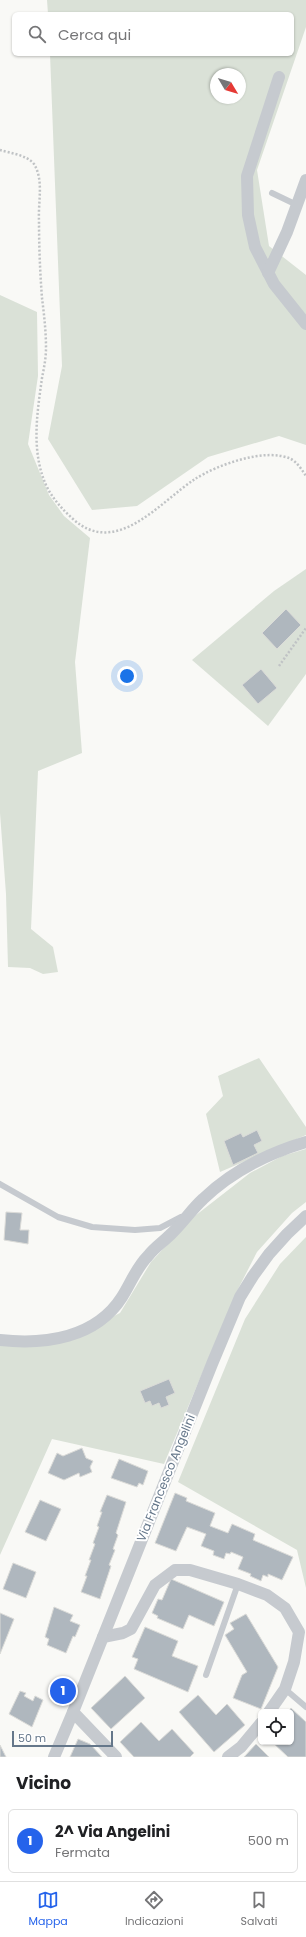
<!DOCTYPE html>
<html lang="it">
<head>
<meta charset="utf-8">
<style>
	:root { --surface:#fff; --page:#f6f6f6; --text:#202124; --muted:#757577; --line:#e0e0e0; --accent:#2563eb }
	body { margin:0; font-family:Poppins,sans-serif; background:var(--page); color:var(--text) }
	.controls { position:absolute; right:12px; bottom:12px; display:grid; overflow:hidden; border-radius:6px; box-shadow:0 1px 3px #0004 }
	.controls button { width:36px; height:36px; display:grid; place-items:center; padding:0; border:0; border-bottom:1px solid var(--line); background:var(--surface); color:var(--text); font:20px sans-serif }
	.compass { position:absolute; left:210px; top:68px; width:36px; height:36px; border-radius:50%; background:var(--surface); box-shadow:0 1px 3px #0004; rotate:128deg }
	.scale { position:absolute; left:12px; bottom:10px; width:101px; box-sizing:border-box; padding-left:4px; border:2px solid #65778a; border-top:0; font-size:11px; line-height:14px; white-space:nowrap; color:#65778a; -webkit-text-stroke:3px #fff; paint-order:stroke }
	.you { position:absolute; left:127px; top:676px; width:14px; height:14px; margin:-10px; border:3px solid #fff; border-radius:50%; background:#1a73e8; box-shadow:0 0 0 6px #1a73e833 }
	.badge { display:grid; place-items:center; width:26px; height:26px; border-radius:50%; background:var(--accent); color:#fff; font-size:13px; font-weight:700 }
	.pin { position:absolute; translate:-50% -50%; border:2px solid #fff; box-shadow:0 1px 4px #0006 }
	.list { margin:0; padding:0; list-style:none }
	h2 { display:flex; justify-content:space-between; align-items:center; height:52px; margin:0; padding:0 16px; font-size:17px }
	h2 small { font-size:13px; font-weight:400; color:var(--muted) }
	.list li { display:grid; grid-template-columns:26px 1fr auto; gap:12px; align-items:center; box-sizing:border-box; height:64px; margin:0 8px 8px; padding:0 8px; border:1px solid var(--line); border-radius:6px }
	.list b { display:block; font-size:15px; white-space:nowrap }
	.list p { margin:0; font-size:13px; white-space:nowrap; color:var(--muted) }
	.list em { font-size:13px; font-style:normal; color:var(--muted) }
	.icon { flex:none; width:22px; height:22px; fill:none; stroke:currentColor; stroke-width:2; stroke-linecap:round; stroke-linejoin:round }
	.map { position:relative; flex:none; width:306px; height:1757px; overflow:hidden }
	.search { position:absolute; background:var(--surface); box-shadow:0 1px 3px #0004; left:12px; right:12px; top:12px; height:44px; display:flex; align-items:center; gap:10px; box-sizing:border-box; padding:0 14px; border-radius:6px; color:var(--muted); font-size:15px }
	.sheet { height:124px; background:var(--surface) }
	nav { display:flex; justify-content:space-around; align-items:center; box-sizing:border-box; height:56px; border-top:1px solid var(--line); background:var(--surface); font-size:11px; color:var(--muted) }
	nav a { display:grid; justify-items:center; gap:2px }
	nav .on { color:var(--accent) }
	.map>svg:first-child { display:block }
</style>
</head>
<body>
<div class="map">
<svg width="306" height="1757" viewBox="0 0 306 1757">
	<rect width="100%" height="100%" fill="#f9f9f6"/>
	<g fill="#dae1d7" fill-rule="evenodd">
		<path d="M 47,0 L 306,0 L 306,27 L 257,170 L 269,246 L 306,275 L 306,445 L 279,436 L 208,457 L 137,506 L 92,510 L 48,439 L 62,366 L 50,54 L 292,54 L 292,14 L 48,14 ZM 216,74 L 240,74 L 240,98 L 216,98 Z"/>
		<polygon points="0,295 37,312 38,376 28,444 49,495 64,516 90,538 75,662 82,753 38,771 31,929 53,947 58,972 43,974 30,968 8,967 6,894 0,813"/>
		<polygon points="306,569 306,674 268,726 192,660 274,591"/>
		<polygon points="259,1058 306,1127 306,1135 220,1172 206,1114 223,1096 218,1076"/>
		<polygon points="306,1149 306,1202 292,1213 257,1252 236,1293 164,1464 52,1439 0,1555 0,1344 63,1341 120,1313 151,1262 191,1219 250,1173 282,1156"/>
		<polygon points="306,1237 306,1588 297,1550 178,1482 245,1319 280,1264"/>
	</g>
	<g fill="#afb7be" stroke="#dbdbd8">
		<polygon points="286,609 301,625 277,649 262,633"/>
		<polygon points="261,669 277,688 258,704 242,685"/>
		<polygon points="257,1130 262,1141 254,1145 258,1153 233,1165 224,1141 241,1133 243,1137"/>
		<polygon points="6,1212 22,1213 20,1230 29,1230 28,1244 4,1240"/>
		<polygon points="169,1379 175,1393 166,1397 169,1405 161,1408 159,1403 152,1406 150,1401 145,1403 140,1391"/>
		<polygon points="82,1448 86,1458 93,1461 90,1467 92,1472 80,1477 79,1473 64,1480 48,1473 57,1453 63,1456"/>
		<polygon points="119,1459 148,1471 143,1485 139,1483 137,1487 111,1478"/>
		<polygon points="175,1493 187,1498 186,1501 215,1513 210,1526 228,1533 232,1524 255,1534 253,1540 293,1557 282,1580 268,1574 268,1577 263,1575 261,1581 250,1576 251,1574 238,1569 243,1557 231,1552 230,1554 226,1553 224,1559 213,1555 214,1551 201,1546 206,1534 187,1527 176,1551 155,1543"/>
		<polygon points="107,1495 126,1502 116,1533 118,1535 113,1549 115,1550 109,1565 111,1566 100,1599 81,1592 87,1576 85,1576 91,1560 89,1560 95,1544 93,1543 99,1527 97,1526 102,1512 100,1512"/>
		<polygon points="40,1500 61,1509 46,1541 25,1532"/>
		<polygon points="13,1563 36,1572 26,1598 3,1589"/>
		<polygon points="171,1579 224,1602 214,1626 189,1615 183,1629 157,1618 158,1616 152,1613 158,1599 162,1600"/>
		<polygon points="54,1607 73,1615 70,1621 80,1625 75,1637 73,1636 66,1653 47,1645 49,1639 45,1637"/>
		<polygon points="0,1613 14,1619 0,1654"/>
		<polygon points="246,1614 278,1667 261,1709 233,1698 242,1675 247,1672 225,1635 234,1629 230,1623"/>
		<polygon points="145,1627 178,1641 172,1656 198,1666 188,1692 134,1669 138,1659 132,1657"/>
		<polygon points="125,1676 145,1698 111,1729 91,1708"/>
		<polygon points="20,1691 26,1693 24,1696 33,1701 35,1696 43,1700 32,1727 9,1714"/>
		<polygon points="198,1695 216,1715 227,1704 245,1725 214,1752 179,1712"/>
		<polygon points="291,1708 306,1722 306,1757 288,1757 272,1742 291,1742 291,1712 287,1712"/>
		<polygon points="141,1722 159,1741 172,1729 194,1753 190,1757 134,1757 120,1742"/>
		<polygon points="78,1739 90,1744 102,1757 70,1757"/>
		<polygon points="256,1744 269,1757 244,1757"/>
		<polygon points="0,1745 6,1757 0,1757"/>
	</g>
	<g fill="none" stroke-linecap="round" stroke-linejoin="round">
		<g stroke="#c0c3c5" stroke-width="2.5" stroke-dasharray="2 2" stroke-linecap="butt">
			<path d="M 0,150 C 10,153 27,155 34,164 C 44,180 38,202 39,220 C 39,246 40,272 42,298 C 44,314 46,331 46,348 C 46,358 44,368 42,378 C 37,414 31,451 46,485 C 52,498 62,509 73,519 C 116,558 160,502 195,479 C 217,465 266,447 291,459 C 297,462 302,470 306,476"/>
			<polyline points="279,666 306,628"/>
		</g>
		<g stroke="#c6cacf" stroke-width="6">
			<polyline points="272,193 297,205"/>
			<polyline points="0,1184 58,1217 92,1227 135,1230 160,1228 181,1217"/>
			<polyline points="206,1675 238,1584"/>
			<polyline points="285,1689 306,1707"/>
		</g>
		<g stroke="#c6cacf" stroke-width="12">
			<polyline points="279,77 247,176 248,215 255,247 274,284 306,324"/>
			<polyline points="268,273 287,232 306,180"/>
			<path d="M 0,1340 C 45,1345 96,1338 122,1297 C 131,1283 136,1268 148,1256 C 154,1248 163,1242 170,1235 C 182,1224 191,1210 203,1199 C 231,1172 269,1153 306,1142"/>
			<polyline points="103,1637 123,1633 131,1629 155,1585 175,1570 190,1570 238,1584 267,1595 285,1608 299,1632 294,1662 285,1689 269,1712"/>
			<polyline points="73,1712 116,1757"/>
			<polyline points="54,1757 73,1712 212,1364 240,1297 253,1276 269,1254 287,1234 306,1216"/>
			<polyline points="228,1757 241,1747 261,1723"/>
		</g>
	</g>
	<g text-anchor="middle" stroke-width="4" stroke-linejoin="round" paint-order="stroke">
		<g font-size="12" fill="#65778a" stroke="#fff">
			<text transform="translate(166 1478) rotate(-68)" y="4">Via Francesco Angelini</text>
		</g>
	</g>
</svg>
<div class="controls">
<button><svg class="icon" aria-label="locate" viewBox="0 0 24 24"><circle cx="12" cy="12" r="6"/><path d="M12 2v4M12 18v4M2 12h4M18 12h4"/></svg></button>
</div>
<svg class="compass" viewBox="-18 -18 36 36"><path d="M0-13l5 13h-10z" fill="#e53935"/><path d="M0 13l5-13h-10z" fill="#757577"/></svg>
<div class="scale">50 m</div>
<div class="you"></div>
<div class="pin badge" style="left:63px;top:1691px">1</div>
<div class="search"><svg class="icon" aria-label="search" viewBox="0 0 24 24"><circle cx="10" cy="10" r="6"/><path d="M15 15l6 6"/></svg>Cerca qui</div>
</div>
<section class="sheet">
<h2>Vicino<small></small></h2>
<ul class="list">
<li><span class="badge">1</span><div><b>2^ Via Angelini</b><p>Fermata</p></div><em>500 m</em></li>
</ul>
</section>
<nav>
<a class="on"><svg class="icon" aria-label="map" viewBox="0 0 24 24"><path d="M3 6l6-2 6 2 6-2v14l-6 2-6-2-6 2zM9 4v14M15 6v14"/></svg>Mappa</a>
<a><svg class="icon" aria-label="directions" viewBox="0 0 24 24"><path d="M12 3l9 9-9 9-9-9zM9 14v-3h6M13 9l2 2-2 2"/></svg>Indicazioni</a>
<a><svg class="icon" aria-label="saved" viewBox="0 0 24 24"><path d="M7 4h10v16l-5-4-5 4z"/></svg>Salvati</a>
</nav>
</body>
</html>
